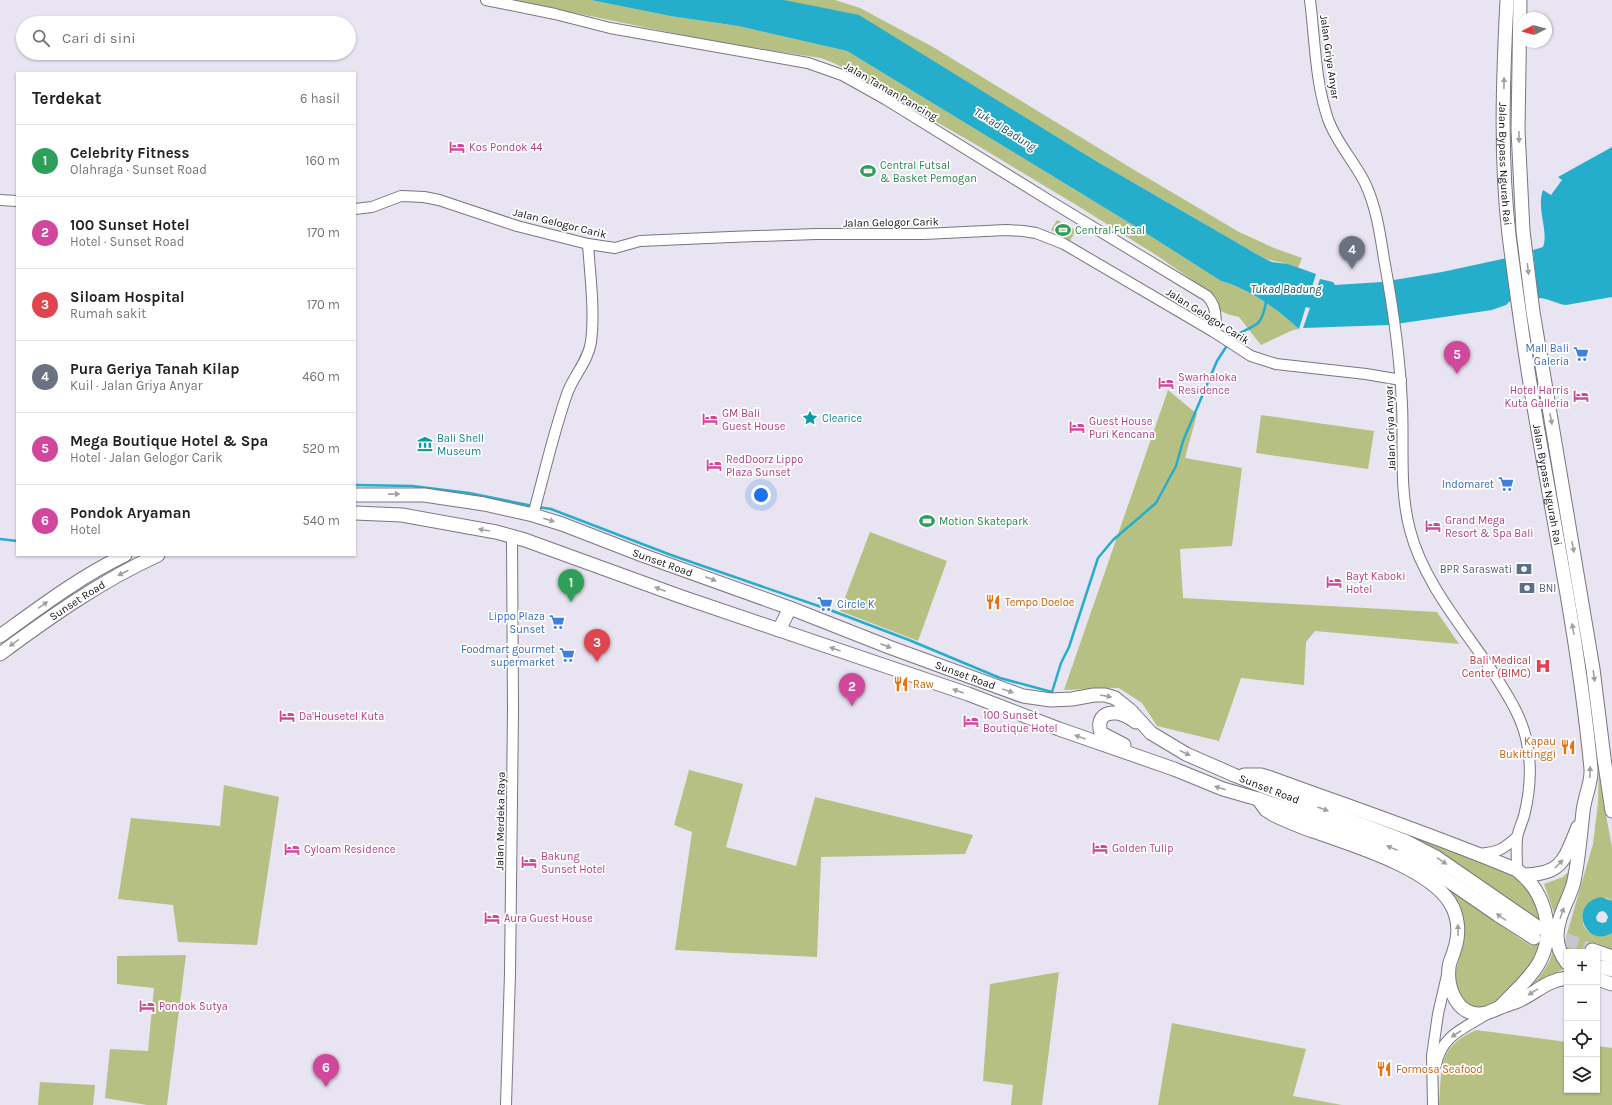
<!DOCTYPE html>
<html lang="id">
<head>
<meta charset="utf-8">
<style>
	:root { --surface:#fff; --page:#f2f2f2; --text:#202124; --muted:#757577; --line:#e0e0e0; --accent:#d93025 }
	body { margin:0; font-family:Karla,sans-serif; background:var(--page); color:var(--text) }
	.controls { position:absolute; right:12px; bottom:12px; display:grid; overflow:hidden; border-radius:0px; box-shadow:0 1px 3px #0004 }
	.controls button { width:36px; height:36px; display:grid; place-items:center; padding:0; border:0; border-bottom:1px solid var(--line); background:var(--surface); color:var(--text); font:20px sans-serif }
	.compass { position:absolute; left:1516px; top:12px; width:36px; height:36px; border-radius:50%; background:var(--surface); box-shadow:0 1px 3px #0004; rotate:264deg }
	.you { position:absolute; left:761px; top:495px; width:14px; height:14px; margin:-10px; border:3px solid #fff; border-radius:50%; background:#1a73e8; box-shadow:0 0 0 6px #1a73e833 }
	.badge { display:grid; place-items:center; width:26px; height:26px; border-radius:50%; background:var(--accent); color:#fff; font-size:13px; font-weight:700 }
	.pin { position:absolute; translate:-50% -33px; filter:drop-shadow(0 1px 2px #0008) }
	.pin::after { content:''; position:absolute; top:21px; width:14px; height:12px; background:inherit; clip-path:polygon(0 0,100% 0,50% 100%) }
	.list { margin:0; padding:0; list-style:none }
	h2 { display:flex; justify-content:space-between; align-items:center; height:52px; margin:0; padding:0 16px; font-size:17px }
	h2 small { font-size:13px; font-weight:400; color:var(--muted) }
	.list li { display:grid; grid-template-columns:26px 1fr auto; gap:12px; align-items:center; box-sizing:border-box; height:72px; padding:0 16px; border-top:1px solid var(--line) }
	.list b { display:block; font-size:15px; white-space:nowrap }
	.list p { margin:0; font-size:13px; white-space:nowrap; color:var(--muted) }
	.list em { font-size:13px; font-style:normal; color:var(--muted) }
	.icon { flex:none; width:22px; height:22px; fill:none; stroke:currentColor; stroke-width:2; stroke-linecap:round; stroke-linejoin:round }
	.map { position:relative; flex:none; width:1612px; height:1105px; overflow:hidden }
	.search { position:absolute; background:var(--surface); box-shadow:0 1px 3px #0004; left:16px; top:16px; width:340px; height:44px; display:flex; align-items:center; gap:10px; box-sizing:border-box; padding:0 14px; border-radius:22px; color:var(--muted); font-size:15px }
	.panel { position:absolute; background:var(--surface); box-shadow:0 1px 3px #0004; left:16px; top:72px; width:340px; height:484px; border-radius:0px }
	.map>svg:first-child { display:block }
</style>
</head>
<body>
<div class="map">
<svg width="1612" height="1105" viewBox="0 0 1612 1105">
	<rect width="100%" height="100%" fill="#e9e4f1"/>
	<g fill="#b6c083">
		<path d="M 512,0 L 591,0 L 670,16 L 738,26 L 847,51 L 1133,225 L 1221,281 C 1250,289 1277,309 1299,329 L 1293,330 L 1261,345 L 1239,317 L 1227,314 L 1219,310 L 1217,299 L 1214,295 L 1156,255 L 1078,206 L 980,147 L 836,64 L 821,58 L 716,42 Z"/>
		<path d="M 784,0 L 835,0 L 860,8 L 933,47 L 1136,171 L 1239,232 L 1274,248 L 1302,258 L 1298,268 C 1286,262 1272,262 1260,256 L 1096,161 L 945,69 Z"/>
		<polygon points="1057,220 1076,230 1070,241 1051,230"/>
		<polygon points="1168,390 1197,414 1185,458 1242,468 1232,546 1180,549 1183,598 1437,612 1459,644 1315,631 1306,642 1304,685 1241,678 1219,741 1157,726 1142,703 1119,688 1064,690"/>
		<polygon points="1261,415 1374,431 1368,469 1256,453"/>
		<polygon points="870,532 947,561 918,641 840,611"/>
		<path d="M 1599,765 L 1604,805 L 1612,847 L 1612,901 L 1607,898 L 1586,906 C 1582,914 1580,927 1590,932 C 1595,935 1604,934 1610,934 L 1612,933 L 1612,951 L 1567,952 L 1566,937 L 1593,844 L 1598,803 Z"/>
		<polygon points="689,770 743,784 726,847 796,866 815,797 973,835 965,854 821,857 817,957 675,950 692,832 674,825"/>
		<polygon points="224,785 279,797 257,945 178,942 173,905 118,899 131,818 220,826"/>
		<path d="M 1400,831 L 1511,873 C 1535,888 1548,912 1544,940 C 1543,945 1543,950 1540,955 C 1533,970 1492,1019 1473,1008 C 1438,990 1462,966 1464,938 C 1465,919 1460,905 1450,889 L 1519,938 L 1532,946 L 1544,923 L 1511,902 L 1444,855 Z"/>
		<polygon points="1571,869 1556,919 1544,884 1563,877"/>
		<path d="M 1555,940 L 1564,969 L 1550,975 L 1530,988 C 1545,970 1551,964 1555,940 Z"/>
		<polygon points="186,955 167,1105 147,1105 105,1098 110,1049 148,1051 154,988 117,984 117,956"/>
		<polygon points="1059,972 1042,1105 1011,1105 1013,1085 983,1081 990,984"/>
		<polygon points="1172,1023 1306,1049 1293,1096 1342,1105 1158,1105"/>
		<path d="M 1476,1030 L 1567,1042 L 1567,1090 L 1597,1090 L 1597,1046 L 1612,1048 L 1612,1105 L 1439,1105 C 1442,1068 1437,1047 1476,1030 Z"/>
		<polygon points="40,1082 95,1085 93,1105 38,1105"/>
	</g>
	<g fill="#25adcc" fill-rule="evenodd">
		<path d="M 591,0 L 784,0 L 859,15 L 1096,161 L 1260,256 L 1272,262 L 1288,264 L 1316,274 L 1299,329 C 1277,309 1250,289 1221,281 L 1133,225 L 847,51 L 738,26 L 670,16 Z"/>
		<path d="M 1612,147 L 1612,297 L 1566,305 C 1556,304 1549,298 1538,298 L 1533,250 L 1543,247 C 1549,231 1536,209 1543,190 L 1551,195 L 1562,180 L 1558,177 Z"/>
		<polygon points="1507,258 1512,299 1506,305 1492,310 1389,325 1303,328 1320,279 1333,282 1335,285 1382,282 1442,272"/>
		<path d="M 1601,897 L 1612,901 L 1612,933 C 1586,949 1567,904 1601,897 ZM 1603,911 L 1606,913 L 1608,917 L 1606,922 L 1602,923 L 1597,921 L 1596,917 L 1599,912 Z"/>
	</g>
	<g fill="none" stroke-linecap="round" stroke-linejoin="round">
		<g stroke="#25adcc" stroke-width="2.5">
			<path d="M 1231,340 C 1238,331 1250,330 1258,323 C 1263,318 1265,308 1266,302"/>
			<polyline points="355,485 412,486 469,493 533,506"/>
			<polyline points="538,507 551,509 671,555 830,610 909,640 1000,678 1052,692 1061,663 1069,647 1098,558 1113,540 1156,503 1176,466 1183,441 1217,361 1228,344"/>
			<polyline points="0,539 17,541"/>
		</g>
		<path stroke="#25adcc" stroke-width="16" d="M 1288,292 C 1303,300 1317,302 1335,302"/>
		<polyline stroke="#c9c4d0" stroke-width="13" stroke-dasharray="13 6" stroke-linecap="butt" points="1548,932 1592,950"/>
		<defs>
			<g id="secondary">
				<path d="M 486,0 L 555,14 L 610,28 L 808,63 L 842,75 L 885,99 L 1055,204 L 1207,296 C 1217,306 1217,319 1214,332"/>
				<path d="M 1310,0 C 1315,39 1315,81 1328,119 C 1336,142 1354,161 1365,183 C 1376,206 1380,233 1384,259 C 1393,307 1400,356 1402,405 C 1404,446 1399,489 1410,530 C 1424,585 1468,633 1498,680 C 1510,699 1523,720 1527,743 C 1532,767 1530,792 1524,816 C 1522,823 1518,831 1517,838 C 1516,848 1517,860 1517,870"/>
				<polyline points="0,200 17,201"/>
				<polyline points="355,209 372,207 401,196 424,197 439,200 517,226 588,244 615,248 640,241 730,237 816,234 924,234 1006,230 1023,231 1036,233 1064,244 1214,332 1251,356 1276,364 1366,374 1401,380"/>
				<path d="M 533,515 C 544,475 553,434 567,394 C 573,376 588,362 591,342 C 595,311 590,275 588,244"/>
				<path d="M 1478,854 C 1499,852 1502,850 1517,837"/>
				<path d="M 1436,1065 C 1442,1035 1463,1029 1487,1014"/>
				<polyline points="506,1105 510,973 513,711 512,537"/>
				<polyline points="1433,1105 1432,1056 1438,1014 1447,975"/>
			</g>
			<g id="highway">
				<path id="s1" d="M 1507,0 C 1503,78 1500,157 1509,235 C 1517,298 1526,362 1537,425 C 1557,539 1580,653 1591,769 C 1592,783 1584,798 1583,812 C 1580,837 1579,860 1573,885 C 1568,901 1557,918 1557,936 C 1557,946 1561,955 1567,963"/>
				<polyline points="1520,0 1518,130 1523,231 1533,312 1593,669 1604,758 1612,811"/>
				<path id="s2" d="M 355,495 L 424,495 L 484,504 L 533,515 L 562,524 L 642,555 L 790,608 L 889,647 L 1023,696 L 1051,700 L 1072,699 L 1094,695 L 1105,695 L 1115,698 L 1130,710 L 1151,733 L 1186,754 L 1234,775 L 1405,841 L 1436,857 L 1539,928"/>
				<polyline points="355,513 402,515 496,532 525,540 682,597 968,694 1059,729 1174,769 1223,789 1258,799 1299,813 1391,847 1421,862 1498,915 1534,938"/>
				<polyline points="779,630 790,608"/>
				<path d="M 0,636 C 40,607 81,576 125,555"/>
				<path id="s3" d="M 0,654 C 50,617 101,581 158,555"/>
				<path d="M 1124,745 L 1101,733 C 1097,721 1102,712 1116,713 C 1123,713 1130,718 1136,722"/>
				<path d="M 1244,775 L 1261,775 L 1271,778 C 1353,808 1436,836 1517,870 C 1544,891 1556,929 1540,961 C 1531,978 1513,993 1500,1007"/>
				<path d="M 1258,799 L 1266,810 L 1274,815 C 1287,821 1300,827 1313,831 C 1352,845 1426,867 1449,901 C 1459,916 1460,934 1454,951 C 1453,956 1449,962 1449,968 C 1447,984 1454,1008 1472,1013 C 1484,1016 1491,1011 1501,1007 C 1507,1005 1513,1003 1518,1001 C 1536,993 1547,980 1567,978"/>
				<path d="M 1523,875 C 1563,874 1564,860 1578,827"/>
				<polyline points="1592,950 1612,957"/>
				<polyline points="1597,966 1612,970"/>
				<polyline points="1597,979 1612,984"/>
			</g>
		</defs>
		<use href="#secondary" stroke="#7a7580" stroke-width="12"/>
		<use href="#highway" stroke="#7a7580" stroke-width="15"/>
		<use href="#secondary" stroke="#fff" stroke-width="10"/>
		<use href="#highway" stroke="#fff" stroke-width="13"/>
	</g>
	<defs><path id="oneway-solid" d="M-6-.8H1V-3.2L6.5 0L1 3.2V.8H-6Z"/></defs>
	<g fill="#a09fa1">
		<use href="#oneway-solid" transform="translate(1504 83) rotate(-89)"/>
		<use href="#oneway-solid" transform="translate(1519 137) rotate(89)"/>
		<use href="#oneway-solid" transform="translate(1528 269) rotate(83)"/>
		<use href="#oneway-solid" transform="translate(1551 419) rotate(80)"/>
		<use href="#oneway-solid" transform="translate(394 494) rotate(-1)"/>
		<use href="#oneway-solid" transform="translate(549 520) rotate(17)"/>
		<use href="#oneway-solid" transform="translate(484 530) rotate(-170)"/>
		<use href="#oneway-solid" transform="translate(1573 547) rotate(79)"/>
		<use href="#oneway-solid" transform="translate(123 573) rotate(153)"/>
		<use href="#oneway-solid" transform="translate(711 579) rotate(21)"/>
		<use href="#oneway-solid" transform="translate(660 589) rotate(-159)"/>
		<use href="#oneway-solid" transform="translate(43 605) rotate(-34)"/>
		<use href="#oneway-solid" transform="translate(1573 629) rotate(-100)"/>
		<use href="#oneway-solid" transform="translate(14 643) rotate(144)"/>
		<use href="#oneway-solid" transform="translate(886 646) rotate(21)"/>
		<use href="#oneway-solid" transform="translate(835 649) rotate(-161)"/>
		<use href="#oneway-solid" transform="translate(1594 676) rotate(82)"/>
		<use href="#oneway-solid" transform="translate(958 691) rotate(-160)"/>
		<use href="#oneway-solid" transform="translate(1008 691) rotate(19)"/>
		<use href="#oneway-solid" transform="translate(1106 696) rotate(10)"/>
		<use href="#oneway-solid" transform="translate(1080 737) rotate(-160)"/>
		<use href="#oneway-solid" transform="translate(1185 753) rotate(26)"/>
		<use href="#oneway-solid" transform="translate(1590 772) rotate(-88)"/>
		<use href="#oneway-solid" transform="translate(1220 788) rotate(-162)"/>
		<use href="#oneway-solid" transform="translate(1323 809) rotate(20)"/>
		<use href="#oneway-solid" transform="translate(1392 848) rotate(-158)"/>
		<use href="#oneway-solid" transform="translate(1442 861) rotate(34)"/>
		<use href="#oneway-solid" transform="translate(1559 864) rotate(-46)"/>
		<use href="#oneway-solid" transform="translate(1562 913) rotate(-71)"/>
		<use href="#oneway-solid" transform="translate(1501 917) rotate(-145)"/>
		<use href="#oneway-solid" transform="translate(1458 930) rotate(-91)"/>
		<use href="#oneway-solid" transform="translate(1533 992) rotate(148)"/>
		<use href="#oneway-solid" transform="translate(1456 1034) rotate(147)"/>
	</g>
	<defs>
		<symbol id="hotel-bare" viewBox="-9 -9 18 18"><path d="M-6-4.5h1.5V1H6V5H4.5V3h-9V5H-6ZM-4 0a1.8 1.8 0 1 1 3.6 0ZM.5 0V-2.5h3Q6-2.5 6 0Z" fill="#d1479c" stroke="#fff" stroke-width="2.5" paint-order="stroke"/></symbol>
		<symbol id="stadium-bare" viewBox="-9 -9 18 18"><path d="M0-5a6.5 5 0 1 0 0 10a6.5 5 0 1 0 0-10ZM-3.5-1.8h7v3.6h-7Z" fill="#2e9e5b" stroke="#fff" stroke-width="2.5" paint-order="stroke"/></symbol>
		<symbol id="supermarket-bare" viewBox="-9 -9 18 18"><path d="M-6-5.5h2.5l.6 2H6L4.5 2H-2.5L-4.4-4H-6ZM-1.5 3.2a1.3 1.3 0 1 0 .1 0ZM3 3.2a1.3 1.3 0 1 0 .1 0Z" fill="#3f7fe0" stroke="#fff" stroke-width="2.5" paint-order="stroke"/></symbol>
		<symbol id="sight-bare" viewBox="-9 -9 18 18"><path d="M0-6L1.8-2.2L6-1.7L2.9 1.2L3.7 5.4L0 3.3L-3.7 5.4L-2.9 1.2L-6-1.7L-1.8-2.2Z" fill="#0f9aa8" stroke="#fff" stroke-width="2.5" paint-order="stroke"/></symbol>
		<symbol id="museum-bare" viewBox="-9 -9 18 18"><path d="M0-6L6-3V-2H-6V-3ZM-5-1h2V3h-2ZM-1-1h2V3h-2ZM3-1h2V3H3ZM-6 4H6V6H-6Z" fill="#0f9aa8" stroke="#fff" stroke-width="2.5" paint-order="stroke"/></symbol>
		<symbol id="bank-bare" viewBox="-9 -9 18 18"><path d="M-6-4H6V4H-6ZM0-2.3a2.3 2.3 0 1 0 0 4.6a2.3 2.3 0 1 0 0-4.6Z" fill="#5c6f8a" stroke="#fff" stroke-width="2.5" paint-order="stroke"/></symbol>
		<symbol id="restaurant-bare" viewBox="-9 -9 18 18"><path d="M-5-6h1v4h1v-4h1v4h1v-4h1v5L-1.5 .5V6h-2V.5L-5-1ZM5-6V6H3V1.5H1.5Q1.5-4 5-6Z" fill="#e8710a" stroke="#fff" stroke-width="2.5" paint-order="stroke"/></symbol>
		<symbol id="hospital-bare" viewBox="-9 -9 18 18"><path d="M-5-5h3v3.5h4V-5h3V5h-3V1.5h-4V5h-3Z" fill="#e0444e" stroke="#fff" stroke-width="2.5" paint-order="stroke"/></symbol>
	</defs>
	<g fill-rule="evenodd">
		<use href="#hotel-bare" x="446" y="136" width="22" height="22"/>
		<use href="#stadium-bare" x="857" y="160" width="22" height="22"/>
		<use href="#stadium-bare" x="1052" y="219" width="22" height="22"/>
		<use href="#supermarket-bare" x="1570" y="343" width="22" height="22"/>
		<use href="#hotel-bare" x="1155" y="372" width="22" height="22"/>
		<use href="#hotel-bare" x="1570" y="385" width="22" height="22"/>
		<use href="#sight-bare" x="799" y="407" width="22" height="22"/>
		<use href="#hotel-bare" x="699" y="408" width="22" height="22"/>
		<use href="#hotel-bare" x="1066" y="416" width="22" height="22"/>
		<use href="#museum-bare" x="414" y="433" width="22" height="22"/>
		<use href="#hotel-bare" x="703" y="454" width="22" height="22"/>
		<use href="#supermarket-bare" x="1495" y="473" width="22" height="22"/>
		<use href="#stadium-bare" x="916" y="510" width="22" height="22"/>
		<use href="#hotel-bare" x="1422" y="515" width="22" height="22"/>
		<use href="#bank-bare" x="1513" y="558" width="22" height="22"/>
		<use href="#hotel-bare" x="1323" y="571" width="22" height="22"/>
		<use href="#bank-bare" x="1516" y="577" width="22" height="22"/>
		<use href="#restaurant-bare" x="982" y="591" width="22" height="22"/>
		<use href="#supermarket-bare" x="814" y="593" width="22" height="22"/>
		<use href="#supermarket-bare" x="546" y="611" width="22" height="22"/>
		<use href="#supermarket-bare" x="556" y="644" width="22" height="22"/>
		<use href="#hospital-bare" x="1532" y="655" width="22" height="22"/>
		<use href="#restaurant-bare" x="890" y="673" width="22" height="22"/>
		<use href="#hotel-bare" x="276" y="705" width="22" height="22"/>
		<use href="#hotel-bare" x="960" y="710" width="22" height="22"/>
		<use href="#restaurant-bare" x="1557" y="736" width="22" height="22"/>
		<use href="#hotel-bare" x="1089" y="837" width="22" height="22"/>
		<use href="#hotel-bare" x="281" y="838" width="22" height="22"/>
		<use href="#hotel-bare" x="518" y="851" width="22" height="22"/>
		<use href="#hotel-bare" x="481" y="907" width="22" height="22"/>
		<use href="#hotel-bare" x="136" y="995" width="22" height="22"/>
		<use href="#restaurant-bare" x="1373" y="1058" width="22" height="22"/>
	</g>
	<g text-anchor="middle" stroke-width="3.5" stroke-linejoin="round" paint-order="stroke">
		<g font-size="11" fill="#110f13" stroke="#fff">
			<text transform="translate(1330 57) rotate(82)" y="4">Jalan Griya Anyar</text>
			<text transform="translate(891 91) rotate(30)" y="4">Jalan Taman Pancing</text>
			<text dy="4" stroke="none"><textPath href="#s1" startOffset="164">Jalan Bypass Ngurah Rai</textPath></text>
			<text transform="translate(891 222) rotate(-1)" y="4">Jalan Gelogor Carik</text>
			<text transform="translate(560 223) rotate(14)" y="4">Jalan Gelogor Carik</text>
			<text transform="translate(1208 316) rotate(32)" y="4">Jalan Gelogor Carik</text>
			<text transform="translate(1390 428) rotate(-92)" y="4">Jalan Griya Anyar</text>
			<text dy="4" stroke="none"><textPath href="#s1" startOffset="488">Jalan Bypass Ngurah Rai</textPath></text>
			<text dy="4" stroke="none"><textPath href="#s2" startOffset="318">Sunset Road</textPath></text>
			<text dy="4" stroke="none"><textPath href="#s3" startOffset="94">Sunset Road</textPath></text>
			<text dy="4" stroke="none"><textPath href="#s2" startOffset="641">Sunset Road</textPath></text>
			<text dy="4" stroke="none"><textPath href="#s2" startOffset="977">Sunset Road</textPath></text>
			<text transform="translate(500 821) rotate(-89)" y="4">Jalan Merdeka Raya</text>
		</g>
		<g font-size="11" fill="#b23c85" stroke="#fff" text-anchor="start">
			<text x="469" y="151">Kos Pondok 44</text>
			<text x="1178" y="381">Swarhaloka<tspan x="1178" dy="13">Residence</tspan></text>
			<text x="1569" y="394" text-anchor="end">Hotel Harris<tspan x="1569" dy="13">Kuta Galleria</tspan></text>
			<text x="722" y="417">GM Bali<tspan x="722" dy="13">Guest House</tspan></text>
			<text x="1089" y="425">Guest House<tspan x="1089" dy="13">Puri Kencana</tspan></text>
			<text x="726" y="463">RedDoorz Lippo<tspan x="726" dy="13">Plaza Sunset</tspan></text>
			<text x="1445" y="524">Grand Mega<tspan x="1445" dy="13">Resort &amp; Spa Bali</tspan></text>
			<text x="1346" y="580">Bayt Kaboki<tspan x="1346" dy="13">Hotel</tspan></text>
			<text x="983" y="719">100 Sunset<tspan x="983" dy="13">Boutique Hotel</tspan></text>
			<text x="299" y="720">Da'Housetel Kuta</text>
			<text x="1112" y="852">Golden Tulip</text>
			<text x="304" y="853">Cyloam Residence</text>
			<text x="541" y="860">Bakung<tspan x="541" dy="13">Sunset Hotel</tspan></text>
			<text x="504" y="922">Aura Guest House</text>
			<text x="159" y="1010">Pondok Sutya</text>
		</g>
		<g font-size="11" fill="#27864d" stroke="#fff" text-anchor="start">
			<text x="880" y="169">Central Futsal<tspan x="880" dy="13">&amp; Basket Pemogan</tspan></text>
			<text x="1075" y="234">Central Futsal</text>
			<text x="939" y="525">Motion Skatepark</text>
		</g>
		<g font-size="11" fill="#366cbe" stroke="#fff" text-anchor="end">
			<text x="1569" y="352">Mall Bali<tspan x="1569" dy="13">Galeria</tspan></text>
			<text x="1494" y="488">Indomaret</text>
			<text x="837" y="608" text-anchor="start">Circle K</text>
			<text x="545" y="620">Lippo Plaza<tspan x="545" dy="13">Sunset</tspan></text>
			<text x="555" y="653">Foodmart gourmet<tspan x="555" dy="13">supermarket</tspan></text>
		</g>
		<g font-size="11" fill="#0d838f" stroke="#fff" text-anchor="start">
			<text x="822" y="422">Clearice</text>
			<text x="437" y="442">Bali Shell<tspan x="437" dy="13">Museum</tspan></text>
		</g>
		<g font-size="11" fill="#4e5e75" stroke="#fff" text-anchor="end">
			<text x="1512" y="573">BPR Saraswati</text>
			<text x="1539" y="592" text-anchor="start">BNI</text>
		</g>
		<g font-size="11" fill="#c56008" stroke="#fff" text-anchor="start">
			<text x="1005" y="606">Tempo Doeloe</text>
			<text x="913" y="688">Raw</text>
			<text x="1556" y="745" text-anchor="end">Kapau<tspan x="1556" dy="13">Bukittinggi</tspan></text>
			<text x="1396" y="1073">Formosa Seafood</text>
		</g>
		<g font-size="11" fill="#be3a42" stroke="#fff" text-anchor="end">
			<text x="1531" y="664">Bali Medical<tspan x="1531" dy="13">Center (BIMC)</tspan></text>
		</g>
		<g font-size="12" font-style="italic" fill="#1a4f5c" stroke="#fff">
			<text transform="translate(1005 129) rotate(32)" y="4">Tukad Badung</text>
			<text x="1286" y="293">Tukad Badung</text>
		</g>
	</g>
</svg>
<div class="controls">
<button>+</button>
<button>−</button>
<button><svg class="icon" aria-label="locate" viewBox="0 0 24 24"><circle cx="12" cy="12" r="6"/><path d="M12 2v4M12 18v4M2 12h4M18 12h4"/></svg></button>
<button><svg class="icon" aria-label="layers" viewBox="0 0 24 24"><path d="M12 4l9 5-9 5-9-5zM3 14l9 5 9-5"/></svg></button>
</div>
<svg class="compass" viewBox="-18 -18 36 36"><path d="M0-13l5 13h-10z" fill="#e53935"/><path d="M0 13l5-13h-10z" fill="#757577"/></svg>
<div class="you"></div>
<div class="pin badge" style="left:571px;top:602px;background:#2e9e5b">1</div>
<div class="pin badge" style="left:852px;top:706px;background:#d1479c">2</div>
<div class="pin badge" style="left:597px;top:662px;background:#e0444e">3</div>
<div class="pin badge" style="left:1352px;top:269px;background:#6b7280">4</div>
<div class="pin badge" style="left:1457px;top:374px;background:#d1479c">5</div>
<div class="pin badge" style="left:326px;top:1087px;background:#d1479c">6</div>
<div class="search"><svg class="icon" aria-label="search" viewBox="0 0 24 24"><circle cx="10" cy="10" r="6"/><path d="M15 15l6 6"/></svg>Cari di sini</div>
<section class="panel">
<h2>Terdekat<small>6 hasil</small></h2>
<ul class="list">
<li><span class="badge" style="background:#2e9e5b">1</span><div><b>Celebrity Fitness</b><p>Olahraga · Sunset Road</p></div><em>160 m</em></li>
<li><span class="badge" style="background:#d1479c">2</span><div><b>100 Sunset Hotel</b><p>Hotel · Sunset Road</p></div><em>170 m</em></li>
<li><span class="badge" style="background:#e0444e">3</span><div><b>Siloam Hospital</b><p>Rumah sakit</p></div><em>170 m</em></li>
<li><span class="badge" style="background:#6b7280">4</span><div><b>Pura Geriya Tanah Kilap</b><p>Kuil · Jalan Griya Anyar</p></div><em>460 m</em></li>
<li><span class="badge" style="background:#d1479c">5</span><div><b>Mega Boutique Hotel &amp; Spa</b><p>Hotel · Jalan Gelogor Carik</p></div><em>520 m</em></li>
<li><span class="badge" style="background:#d1479c">6</span><div><b>Pondok Aryaman</b><p>Hotel</p></div><em>540 m</em></li>
</ul>
</section>
</div>
</body>
</html>
